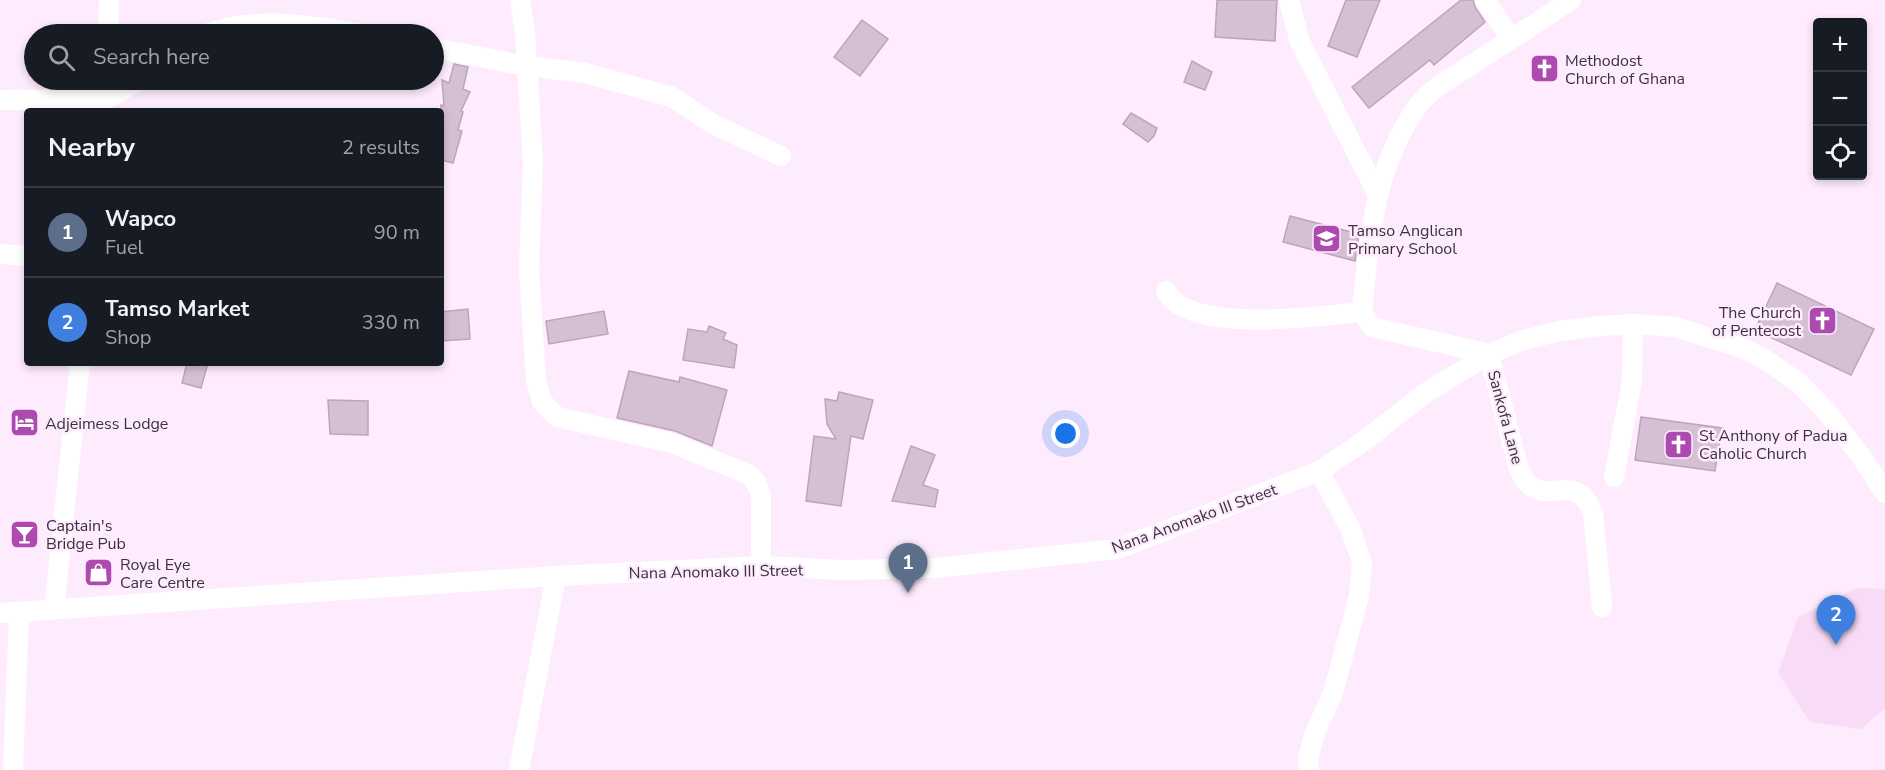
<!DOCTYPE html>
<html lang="en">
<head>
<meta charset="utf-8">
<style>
	:root { --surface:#171b24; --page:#20242c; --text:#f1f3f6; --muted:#9ea1a6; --line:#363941; --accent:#ad4ab0 }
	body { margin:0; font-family:"Nunito Sans",sans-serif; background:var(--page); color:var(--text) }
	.controls { position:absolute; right:18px; top:18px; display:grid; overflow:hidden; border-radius:6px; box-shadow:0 3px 9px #0003 }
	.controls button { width:54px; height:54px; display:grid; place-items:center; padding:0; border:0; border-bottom:2px solid var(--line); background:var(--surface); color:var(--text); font:30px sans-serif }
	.you { position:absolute; left:1066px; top:434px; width:21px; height:21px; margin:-15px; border:4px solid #fff; border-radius:50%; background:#1a73e8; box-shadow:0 0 0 9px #1a73e833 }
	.badge { display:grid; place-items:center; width:39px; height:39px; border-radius:50%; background:var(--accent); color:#fff; font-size:20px; font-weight:700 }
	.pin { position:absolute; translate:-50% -50px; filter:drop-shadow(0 2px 3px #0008) }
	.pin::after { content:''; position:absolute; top:32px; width:21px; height:18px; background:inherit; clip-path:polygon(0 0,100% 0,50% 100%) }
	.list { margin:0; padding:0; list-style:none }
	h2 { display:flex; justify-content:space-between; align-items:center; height:78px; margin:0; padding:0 24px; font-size:26px }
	h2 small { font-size:20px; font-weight:400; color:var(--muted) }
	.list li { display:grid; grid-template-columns:39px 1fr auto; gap:18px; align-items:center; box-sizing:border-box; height:90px; padding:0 24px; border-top:2px solid var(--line) }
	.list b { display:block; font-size:22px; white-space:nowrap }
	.list p { margin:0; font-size:20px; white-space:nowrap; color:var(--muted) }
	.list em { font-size:20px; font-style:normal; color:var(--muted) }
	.icon { flex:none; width:33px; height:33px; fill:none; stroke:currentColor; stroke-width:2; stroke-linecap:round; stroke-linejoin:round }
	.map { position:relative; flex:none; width:1885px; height:770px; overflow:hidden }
	.search { position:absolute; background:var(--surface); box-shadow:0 3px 9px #0003; left:24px; top:24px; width:420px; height:66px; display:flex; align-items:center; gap:15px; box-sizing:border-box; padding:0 21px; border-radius:33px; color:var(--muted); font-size:22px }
	.panel { position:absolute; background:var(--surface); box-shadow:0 3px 9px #0003; left:24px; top:108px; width:420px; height:258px; border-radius:6px }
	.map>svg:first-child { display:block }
</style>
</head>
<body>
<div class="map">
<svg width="1885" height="770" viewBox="0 0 1885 770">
	<rect width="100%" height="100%" fill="#feecfe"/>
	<polygon fill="#f8dbf7" points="1856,588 1885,589 1885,708 1861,729 1810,722 1778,673 1798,617"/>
	<g fill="#d5bfd5" stroke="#bba5ba" stroke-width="1.5">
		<polygon points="1217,0 1277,0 1275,41 1215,37"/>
		<polygon points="1346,0 1380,0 1357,57 1328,46"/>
		<polygon points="1461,0 1473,0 1475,7 1485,22 1434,65 1430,60 1369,108 1352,87"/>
		<polygon points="862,20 888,39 860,76 834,57"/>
		<polygon points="1192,61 1212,72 1205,90 1184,82"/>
		<polygon points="454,64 468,67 463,89 470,92 461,111 463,112 458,130 462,131 453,163 441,160 441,105 444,106 442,80 449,83"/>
		<polygon points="1131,113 1157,128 1154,136 1148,142 1123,124"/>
		<polygon points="1290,216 1359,234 1355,261 1283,242"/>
		<polygon points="1777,283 1874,329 1851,375 1755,330"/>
		<polygon points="468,309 470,339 441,341 441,312"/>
		<polygon points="604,311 608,334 549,344 546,321"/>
		<polygon points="709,326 726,333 723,339 737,345 734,368 683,360 688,329 707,332"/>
		<polygon points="187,363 208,363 201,388 182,383"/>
		<polygon points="629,371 679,382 680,377 727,390 712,446 675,431 617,418"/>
		<polygon points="839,392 873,400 863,439 851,436 841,506 806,501 814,436 836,439 827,424 825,399 837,401"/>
		<polygon points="328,400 368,401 368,435 330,434"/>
		<polygon points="1641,417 1722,428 1715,471 1635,460"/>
		<polygon points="911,446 935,455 923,485 938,490 935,507 892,501"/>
	</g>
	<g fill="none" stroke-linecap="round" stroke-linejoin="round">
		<g stroke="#fff" stroke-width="20">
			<polyline points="520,0 525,33 533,161 529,270 536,380 542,402 557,417 672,443 750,475 757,484 761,495 761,566"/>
			<polyline points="1289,0 1300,42 1377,193"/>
			<polyline points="1485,0 1511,39"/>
			<path d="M 1571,0 C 1538,22 1505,43 1471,65 C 1453,77 1430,89 1417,107 C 1374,167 1369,242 1362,312 L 1372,327 L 1489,354 L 1518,466 C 1520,471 1523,479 1527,483 C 1552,506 1574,469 1593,513 L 1602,607"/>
			<polyline points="108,34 109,0"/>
			<path d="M 206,34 C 256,16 312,25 363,34"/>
			<polyline points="434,48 527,66 585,73 672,97 713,124 781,156"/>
			<polyline points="0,100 107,99 140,80"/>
			<polyline points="0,254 27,256"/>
			<path d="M 1166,291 C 1188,335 1321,316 1362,312"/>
			<polyline points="1614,477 1632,381 1633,324"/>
			<polyline points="54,609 80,363"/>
			<polyline points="0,613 556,576 761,566 844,570 935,568 1118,549 1319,471 1357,446 1427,392 1489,354 1521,341 1559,331 1601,326 1633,324 1675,327 1745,349 1769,362 1800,384 1825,410 1861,456 1885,493"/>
			<polyline points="13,770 19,612"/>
			<polyline points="519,770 556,576"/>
			<polyline points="1309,770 1308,759 1314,735 1333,693 1359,596 1362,562 1351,530 1319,471"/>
		</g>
	</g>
	<defs>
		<symbol id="church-square" viewBox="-11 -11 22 22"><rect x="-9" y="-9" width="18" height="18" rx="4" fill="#ad4ab0" stroke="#feecfe"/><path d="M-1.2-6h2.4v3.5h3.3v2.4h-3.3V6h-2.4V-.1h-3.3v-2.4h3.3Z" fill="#fff"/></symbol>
		<symbol id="school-square" viewBox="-11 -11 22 22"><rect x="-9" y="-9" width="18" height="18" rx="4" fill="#ad4ab0" stroke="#feecfe"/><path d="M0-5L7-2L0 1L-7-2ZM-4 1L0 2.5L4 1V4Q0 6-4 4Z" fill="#fff"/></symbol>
		<symbol id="hotel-square" viewBox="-11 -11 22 22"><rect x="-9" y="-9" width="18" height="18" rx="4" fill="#ad4ab0" stroke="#feecfe"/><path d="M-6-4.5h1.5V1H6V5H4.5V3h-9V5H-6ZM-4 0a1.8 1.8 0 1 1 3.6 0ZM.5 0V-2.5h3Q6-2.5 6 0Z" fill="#fff"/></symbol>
		<symbol id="bar-square" viewBox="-11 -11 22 22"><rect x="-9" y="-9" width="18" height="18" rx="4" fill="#ad4ab0" stroke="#feecfe"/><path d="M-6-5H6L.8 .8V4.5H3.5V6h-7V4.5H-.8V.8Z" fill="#fff"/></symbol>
		<symbol id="shop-square" viewBox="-11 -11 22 22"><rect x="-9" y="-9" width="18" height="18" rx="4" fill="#ad4ab0" stroke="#feecfe"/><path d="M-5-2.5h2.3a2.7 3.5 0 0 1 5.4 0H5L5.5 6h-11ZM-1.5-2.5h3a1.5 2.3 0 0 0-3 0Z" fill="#fff"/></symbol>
	</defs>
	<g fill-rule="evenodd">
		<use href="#church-square" x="1528" y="52" width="33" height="33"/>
		<use href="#school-square" x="1310" y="222" width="33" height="33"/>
		<use href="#church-square" x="1806" y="304" width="33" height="33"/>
		<use href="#hotel-square" x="8" y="406" width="33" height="33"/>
		<use href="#church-square" x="1662" y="428" width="33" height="33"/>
		<use href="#bar-square" x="8" y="518" width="33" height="33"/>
		<use href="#shop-square" x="82" y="556" width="33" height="33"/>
	</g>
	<g text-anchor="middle" stroke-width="5" stroke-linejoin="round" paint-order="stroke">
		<g font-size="16" fill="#3a313a" stroke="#feecfe" text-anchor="start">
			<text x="1565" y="66">Methodost<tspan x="1565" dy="18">Church of Ghana</tspan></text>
			<text x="1348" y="236">Tamso Anglican<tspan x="1348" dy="18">Primary School</tspan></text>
			<text x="1801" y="318" text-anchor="end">The Church<tspan x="1801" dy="18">of Pentecost</tspan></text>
			<text x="45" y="429">Adjeimess Lodge</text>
			<text x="1699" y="441">St Anthony of Padua<tspan x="1699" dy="18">Caholic Church</tspan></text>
			<text x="46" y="531">Captain's<tspan x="46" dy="18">Bridge Pub</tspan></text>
			<text x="120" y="570">Royal Eye<tspan x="120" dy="18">Care Centre</tspan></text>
		</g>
		<g font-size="16" fill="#3a313a" stroke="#feecfe">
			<text transform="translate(1506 417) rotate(75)" y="6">Sankofa Lane</text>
			<text transform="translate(1194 518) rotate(-20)" y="6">Nana Anomako III Street</text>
			<text transform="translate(716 571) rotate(-1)" y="6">Nana Anomako III Street</text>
		</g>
	</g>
</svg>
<div class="controls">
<button>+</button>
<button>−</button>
<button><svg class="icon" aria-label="locate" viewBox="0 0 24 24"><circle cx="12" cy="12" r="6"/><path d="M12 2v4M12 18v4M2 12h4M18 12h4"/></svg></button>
</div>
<div class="you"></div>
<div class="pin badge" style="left:908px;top:593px;background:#5c6f8a">1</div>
<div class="pin badge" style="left:1836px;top:645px;background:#3f7fe0">2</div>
<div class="search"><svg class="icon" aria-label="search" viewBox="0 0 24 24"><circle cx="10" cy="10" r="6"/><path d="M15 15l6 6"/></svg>Search here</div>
<section class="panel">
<h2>Nearby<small>2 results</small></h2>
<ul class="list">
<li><span class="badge" style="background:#5c6f8a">1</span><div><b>Wapco</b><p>Fuel</p></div><em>90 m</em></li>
<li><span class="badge" style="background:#3f7fe0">2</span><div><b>Tamso Market</b><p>Shop</p></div><em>330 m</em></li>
</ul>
</section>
</div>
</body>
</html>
